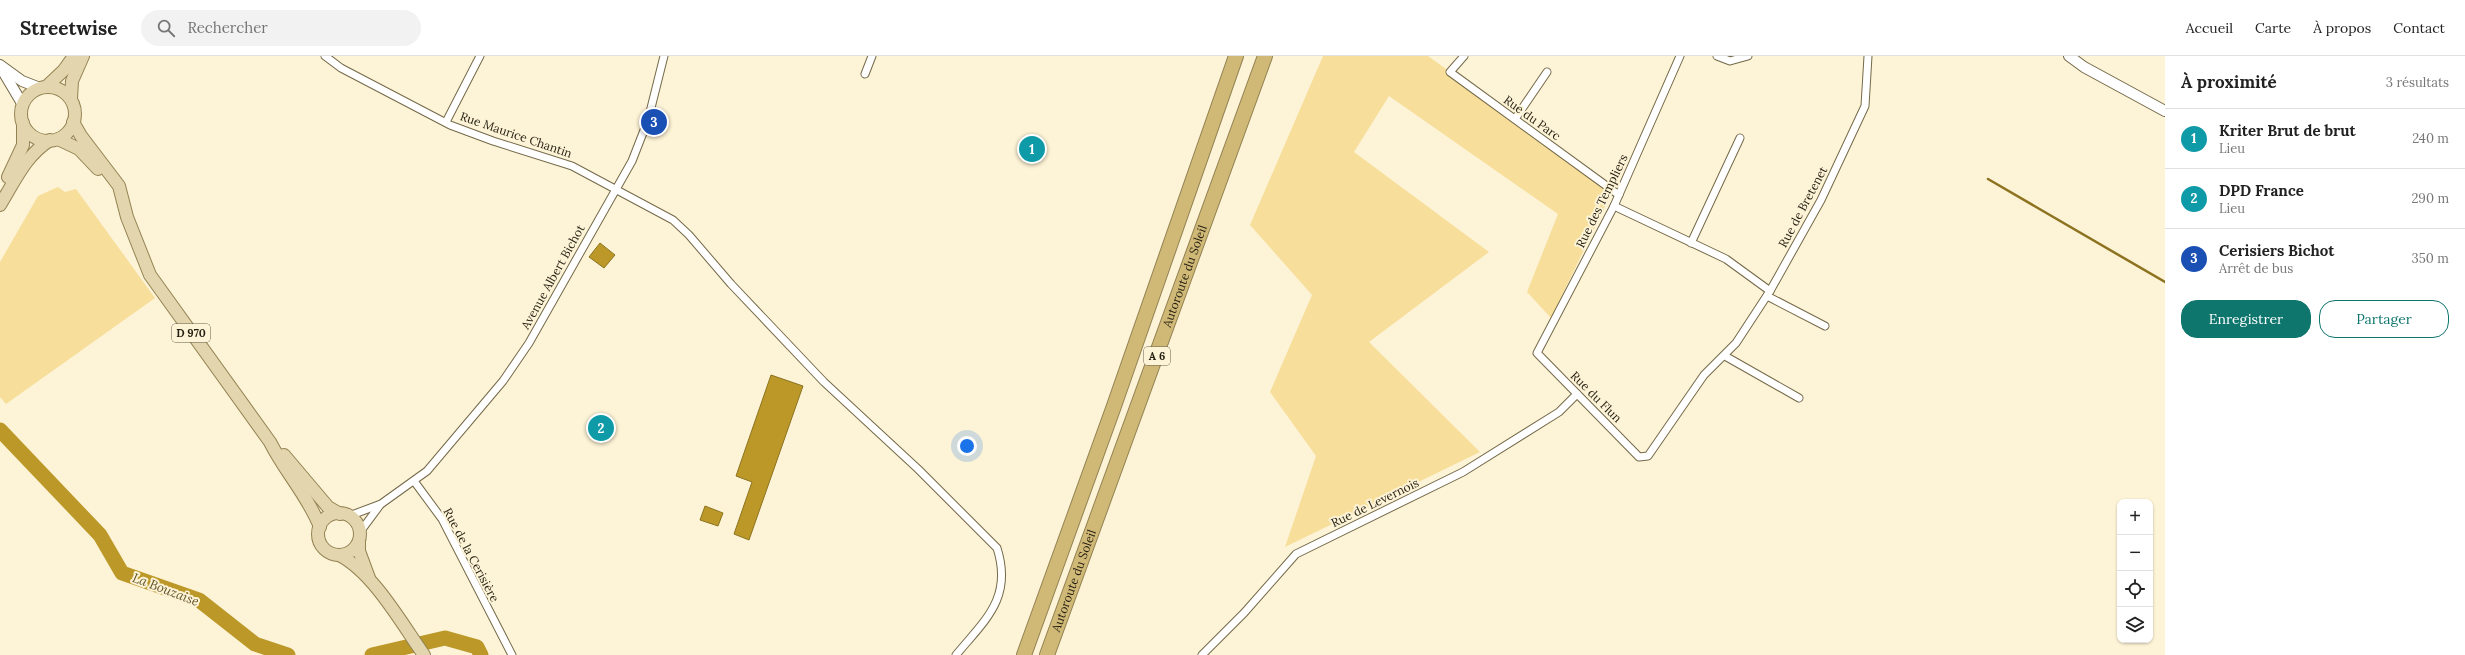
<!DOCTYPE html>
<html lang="fr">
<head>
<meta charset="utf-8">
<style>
	:root { --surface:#fff; --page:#f2f2f2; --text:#222; --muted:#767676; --line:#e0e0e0; --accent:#0f766e }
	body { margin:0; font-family:Lora,serif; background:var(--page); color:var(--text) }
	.controls { position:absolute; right:12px; bottom:12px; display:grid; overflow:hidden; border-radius:8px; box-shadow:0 1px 3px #0004 }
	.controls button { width:36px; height:36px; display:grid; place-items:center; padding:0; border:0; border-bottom:1px solid var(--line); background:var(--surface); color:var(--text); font:20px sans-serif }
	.you { position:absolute; left:967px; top:390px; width:14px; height:14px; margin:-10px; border:3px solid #fff; border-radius:50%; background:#1a73e8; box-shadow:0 0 0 6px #1a73e833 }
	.badge { display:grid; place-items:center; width:26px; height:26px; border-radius:50%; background:var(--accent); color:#fff; font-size:13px; font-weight:700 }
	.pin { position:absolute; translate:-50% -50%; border:2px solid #fff; box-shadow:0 1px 4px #0006 }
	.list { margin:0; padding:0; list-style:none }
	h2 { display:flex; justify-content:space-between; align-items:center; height:52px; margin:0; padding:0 16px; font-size:17px }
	h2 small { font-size:13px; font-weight:400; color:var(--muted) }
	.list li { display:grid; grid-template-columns:26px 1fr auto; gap:12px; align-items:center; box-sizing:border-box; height:60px; padding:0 16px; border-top:1px solid var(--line) }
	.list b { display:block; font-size:15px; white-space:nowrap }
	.list p { margin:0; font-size:13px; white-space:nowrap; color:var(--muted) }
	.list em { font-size:13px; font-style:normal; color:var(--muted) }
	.actions { display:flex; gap:8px; padding:12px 16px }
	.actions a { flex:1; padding:9px 0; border:1px solid var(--accent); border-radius:16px; text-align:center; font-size:14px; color:var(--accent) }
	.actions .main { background:var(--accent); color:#fff }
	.icon { flex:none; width:22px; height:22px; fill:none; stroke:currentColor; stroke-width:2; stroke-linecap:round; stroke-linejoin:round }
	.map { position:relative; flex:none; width:2165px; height:599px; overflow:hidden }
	header { display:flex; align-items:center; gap:24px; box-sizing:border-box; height:56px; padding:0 20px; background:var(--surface); border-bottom:1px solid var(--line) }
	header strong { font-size:19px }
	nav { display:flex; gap:22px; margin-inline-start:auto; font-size:14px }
	.search { width:280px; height:36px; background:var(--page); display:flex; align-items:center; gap:10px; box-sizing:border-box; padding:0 14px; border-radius:22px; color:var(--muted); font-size:15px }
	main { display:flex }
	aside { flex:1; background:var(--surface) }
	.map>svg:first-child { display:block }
</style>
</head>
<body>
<header>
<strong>Streetwise</strong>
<div class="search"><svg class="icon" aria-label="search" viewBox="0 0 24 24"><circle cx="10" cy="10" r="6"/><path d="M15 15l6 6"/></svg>Rechercher</div>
<nav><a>Accueil</a><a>Carte</a><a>À propos</a><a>Contact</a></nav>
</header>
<main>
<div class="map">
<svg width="2165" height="599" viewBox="0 0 2165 599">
	<rect width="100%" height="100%" fill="#fdf3d6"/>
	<g fill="#f7df9b">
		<polygon points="1323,0 1428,0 1613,134 1551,262 1527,236 1558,158 1389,40 1354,96 1489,196 1369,286 1480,396 1285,491 1316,400 1270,336 1312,239 1250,169"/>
		<polygon points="58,131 65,136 76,133 155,242 6,348 0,341 0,206 38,140"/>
	</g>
	<g fill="#bb9827" stroke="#8d7320">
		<polygon points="600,187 615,199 604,212 589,201"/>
		<polygon points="771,319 803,330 749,484 734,478 752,426 736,420"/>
		<polygon points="705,450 723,457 718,470 700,464"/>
	</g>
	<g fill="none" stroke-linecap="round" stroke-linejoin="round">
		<polyline stroke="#8d7320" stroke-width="2.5" points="1988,123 2165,226"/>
		<g stroke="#bb9827" stroke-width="15">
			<polyline points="0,374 100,479 122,517 199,544 255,588 288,599"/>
			<polyline points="372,599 445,582 477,591 481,599"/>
		</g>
		<defs>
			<g id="street">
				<path d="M 325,0 L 341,12 L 450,69 L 493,85 L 572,110 L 673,164 L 689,179 L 731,228 L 824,326 L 918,413 L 997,492 C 1013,542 985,564 956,599"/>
				<polyline points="1464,0 1450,16 1619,139"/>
				<polyline points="1680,0 1614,150 1537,297 1639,401 1648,400 1704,319 1736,287 1770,235 1821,144 1865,50 1868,0"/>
				<polyline points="1717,0 1730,5 1748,0"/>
				<polyline points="865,18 872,0"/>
				<polyline points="1515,63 1547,16"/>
				<polyline points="446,66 480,0"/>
				<polyline points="1614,150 1726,203 1770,235"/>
				<polyline points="1691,187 1740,82"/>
				<polyline points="1767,240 1825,270"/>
				<polyline points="1725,300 1799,342"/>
				<polyline points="414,425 442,463 512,599"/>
				<polyline points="349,460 381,448 427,415 503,325 529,287 632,105 648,64 664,0"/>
				<polyline points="360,476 380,449"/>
				<polyline points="1202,599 1244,557 1296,498 1463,416 1559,356 1577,338"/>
			</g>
			<g id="secondary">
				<polyline points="2069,0 2084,11 2165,55"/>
				<polyline points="0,9 22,25 40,32"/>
				<polyline points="1,12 23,49"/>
			</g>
			<g id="primary">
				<polyline points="46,31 64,14 74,0"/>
				<circle cx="48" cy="58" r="27"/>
				<polyline points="71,43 72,25 83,0"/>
				<path d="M 73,66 L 81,80 L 119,130 L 127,161 L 150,219 L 270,386 C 285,416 308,440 320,471"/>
				<polyline points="58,83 79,93 98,113"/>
				<polyline points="8,121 23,89 23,67"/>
				<path d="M 0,149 C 15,125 25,100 50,84"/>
				<polyline points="284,399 328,451 340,458"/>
				<circle cx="339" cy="478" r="21"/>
				<polyline points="359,486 359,495 369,522"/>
				<path d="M 339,499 C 373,516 402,568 424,599"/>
			</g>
			<g id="highway">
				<polyline points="1024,599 1114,350 1236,0"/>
				<path id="s1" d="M 1047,599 L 1265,0"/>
			</g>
		</defs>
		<use href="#street" stroke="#746948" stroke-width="9"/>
		<use href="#secondary" stroke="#746948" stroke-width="12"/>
		<use href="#primary" stroke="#938353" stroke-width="14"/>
		<use href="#highway" stroke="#938353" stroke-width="16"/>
		<use href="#street" stroke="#fff" stroke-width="7"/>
		<use href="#secondary" stroke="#fff" stroke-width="10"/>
		<use href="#primary" stroke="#e3d5ad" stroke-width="12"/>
		<use href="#highway" stroke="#d0b976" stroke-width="14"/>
	</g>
	<g text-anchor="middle" stroke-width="4" stroke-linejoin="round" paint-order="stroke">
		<g fill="#fdf3d6" stroke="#645e4c" stroke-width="1">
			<rect x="172" y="268" width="38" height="18" rx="3"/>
			<rect x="1144" y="291" width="26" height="18" rx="3"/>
		</g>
		<g font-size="11" font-weight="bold" fill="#231e11">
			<text x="191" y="281">D 970</text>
			<text x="1157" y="304">A 6</text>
		</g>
		<g font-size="12" fill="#231e11" stroke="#fdf3d6">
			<text transform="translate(1532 62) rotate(36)" y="4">Rue du Parc</text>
			<text transform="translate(516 79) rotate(19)" y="4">Rue Maurice Chantin</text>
			<text transform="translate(1602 145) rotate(-64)" y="4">Rue des Templiers</text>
			<text transform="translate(1803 151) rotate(-62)" y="4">Rue de Bretenet</text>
			<text transform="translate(553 221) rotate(-61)" y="4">Avenue Albert Bichot</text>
			<text dy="4" stroke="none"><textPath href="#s1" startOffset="403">Autoroute du Soleil</textPath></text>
			<text transform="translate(1596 341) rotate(45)" y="4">Rue du Flun</text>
			<text transform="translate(1375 447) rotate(-26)" y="4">Rue de Levernois</text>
			<text transform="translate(471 499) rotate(62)" y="4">Rue de la Cerisière</text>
			<text dy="4" stroke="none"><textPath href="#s1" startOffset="79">Autoroute du Soleil</textPath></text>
		</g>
		<g font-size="13" font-style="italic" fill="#625328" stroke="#fdf3d6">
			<text transform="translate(166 533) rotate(21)" y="5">La Bouzaise</text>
		</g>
	</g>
</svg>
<div class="controls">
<button>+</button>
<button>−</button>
<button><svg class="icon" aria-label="locate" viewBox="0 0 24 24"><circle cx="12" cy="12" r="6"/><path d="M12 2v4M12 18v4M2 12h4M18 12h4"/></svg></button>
<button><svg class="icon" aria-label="layers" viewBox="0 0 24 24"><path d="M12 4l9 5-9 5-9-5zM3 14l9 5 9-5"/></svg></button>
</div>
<div class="you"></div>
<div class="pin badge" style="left:1032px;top:93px;background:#0f9aa8">1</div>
<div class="pin badge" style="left:601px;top:372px;background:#0f9aa8">2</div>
<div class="pin badge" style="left:654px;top:66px;background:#1a4fb4">3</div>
</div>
<aside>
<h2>À proximité<small>3 résultats</small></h2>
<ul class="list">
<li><span class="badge" style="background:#0f9aa8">1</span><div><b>Kriter Brut de brut</b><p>Lieu</p></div><em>240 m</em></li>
<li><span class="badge" style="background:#0f9aa8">2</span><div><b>DPD France</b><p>Lieu</p></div><em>290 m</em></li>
<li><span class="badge" style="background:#1a4fb4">3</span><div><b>Cerisiers Bichot</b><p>Arrêt de bus</p></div><em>350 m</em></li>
</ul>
<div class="actions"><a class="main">Enregistrer</a><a>Partager</a></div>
</aside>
</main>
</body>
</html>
